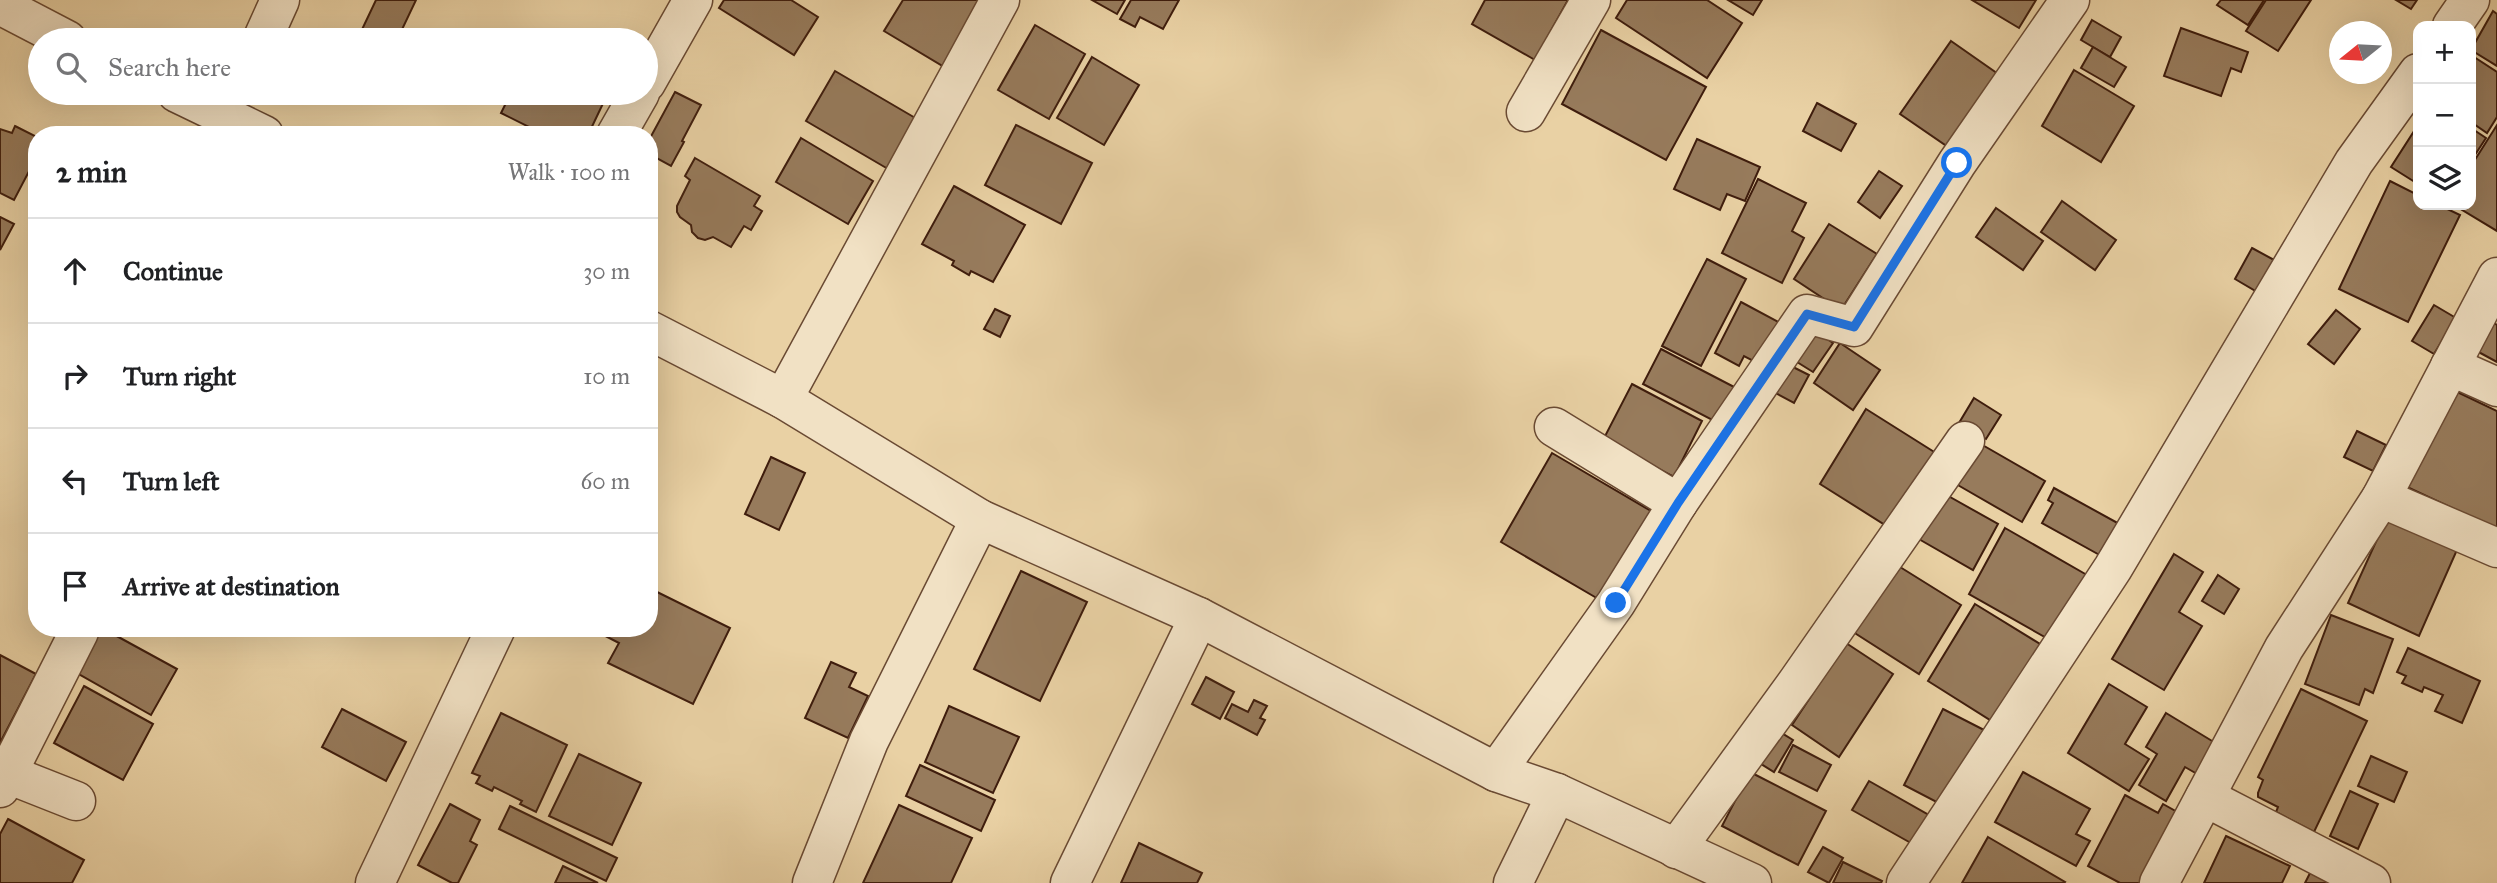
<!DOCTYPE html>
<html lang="en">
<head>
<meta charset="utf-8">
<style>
	:root { --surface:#fff; --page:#f6f6f6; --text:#202124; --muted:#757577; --line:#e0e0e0 }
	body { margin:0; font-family:"IM FELL Great Primer",serif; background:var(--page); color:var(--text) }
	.controls { position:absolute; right:21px; top:21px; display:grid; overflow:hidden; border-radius:14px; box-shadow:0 7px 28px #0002 }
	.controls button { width:63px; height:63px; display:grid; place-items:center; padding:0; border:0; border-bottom:2px solid var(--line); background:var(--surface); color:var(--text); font:35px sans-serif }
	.compass { position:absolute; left:2329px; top:21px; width:63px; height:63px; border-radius:50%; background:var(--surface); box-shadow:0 7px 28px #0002; rotate:252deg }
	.stop { position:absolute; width:21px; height:21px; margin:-16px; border:5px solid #1a73e8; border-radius:50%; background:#fff }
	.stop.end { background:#1a73e8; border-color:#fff; box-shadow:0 2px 7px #0008 }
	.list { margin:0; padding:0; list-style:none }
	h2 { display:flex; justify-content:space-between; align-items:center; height:91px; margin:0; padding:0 28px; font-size:30px }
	h2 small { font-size:23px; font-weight:400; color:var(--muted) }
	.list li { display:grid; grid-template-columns:46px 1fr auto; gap:21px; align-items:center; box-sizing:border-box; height:105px; padding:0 28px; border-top:2px solid var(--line) }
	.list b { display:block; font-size:26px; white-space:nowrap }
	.list em { font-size:23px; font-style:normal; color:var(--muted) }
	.icon { flex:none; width:38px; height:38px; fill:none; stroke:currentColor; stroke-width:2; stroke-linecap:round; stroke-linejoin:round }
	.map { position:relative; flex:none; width:2497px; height:883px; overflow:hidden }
	.search { position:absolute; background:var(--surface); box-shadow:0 7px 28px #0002; left:28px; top:28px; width:630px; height:77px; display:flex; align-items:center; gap:18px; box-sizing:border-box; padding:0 24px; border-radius:38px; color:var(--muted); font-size:26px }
	.panel { position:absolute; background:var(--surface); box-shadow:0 7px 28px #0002; left:28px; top:126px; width:630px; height:511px; border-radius:28px }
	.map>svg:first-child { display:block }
</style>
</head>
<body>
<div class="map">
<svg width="2497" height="883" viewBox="0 0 2497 883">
	<rect width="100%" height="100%" fill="#e9d1a4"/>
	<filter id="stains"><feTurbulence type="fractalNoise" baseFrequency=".00286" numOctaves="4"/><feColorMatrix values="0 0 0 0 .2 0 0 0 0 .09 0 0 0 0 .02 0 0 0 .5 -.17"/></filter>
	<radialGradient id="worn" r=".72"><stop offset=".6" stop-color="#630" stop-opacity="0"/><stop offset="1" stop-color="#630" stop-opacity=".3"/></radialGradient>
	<g fill="#977b5c" stroke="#3f1d0d" stroke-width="2">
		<polygon points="376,0 416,0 397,40 357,40"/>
		<polygon points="724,0 791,0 818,17 794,55 719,8"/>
		<polygon points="903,0 990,0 951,71 884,31"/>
		<polygon points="1092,0 1125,0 1117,14"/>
		<polygon points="1131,0 1179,0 1163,29 1140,17 1135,27 1120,19"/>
		<polygon points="1485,0 1568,0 1535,60 1472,24"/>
		<polygon points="1627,0 1707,0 1742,23 1707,78 1616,18"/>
		<polygon points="1728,0 1762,0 1753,15"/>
		<polygon points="1972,0 2036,0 2019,28"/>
		<polygon points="2221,0 2264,0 2248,25 2217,5"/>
		<polygon points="2266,0 2311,0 2278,51 2246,31"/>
		<polygon points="2396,0 2417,0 2411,9"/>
		<polygon points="2493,11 2497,14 2497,66 2471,50"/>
		<polygon points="2092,20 2121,37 2110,57 2081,40"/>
		<polygon points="1035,25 1085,54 1049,119 998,90"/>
		<polygon points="2181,28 2248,52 2241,72 2231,68 2221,96 2164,76"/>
		<polygon points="1601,30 1706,87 1666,160 1562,104"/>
		<polygon points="1951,41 2001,76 1951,149 1900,114"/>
		<polygon points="2093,47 2126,67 2114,87 2081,68"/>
		<polygon points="2471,55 2497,72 2497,117 2487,133 2471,122"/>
		<polygon points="1092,57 1139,85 1104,145 1057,118"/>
		<polygon points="2074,70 2134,106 2101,162 2042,126"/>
		<polygon points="835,71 929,126 900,176 806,121"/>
		<polygon points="675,92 701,105 682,141 684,142 671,166 649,154 649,140"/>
		<polygon points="69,93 88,93 84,100"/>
		<polygon points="511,93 608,93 588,135 545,135 501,113"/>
		<polygon points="1817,103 1856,124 1841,151 1803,131"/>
		<polygon points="1016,125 1092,163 1061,224 985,185"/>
		<polygon points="2418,125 2418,184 2391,167"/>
		<polygon points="2497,125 2497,231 2454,205 2471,205 2471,166"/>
		<polygon points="15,126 37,137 37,156 14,200 0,193 0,129 12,133"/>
		<polygon points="2471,128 2486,138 2471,161"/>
		<polygon points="801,138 873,181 848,224 776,182"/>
		<polygon points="1697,139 1760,167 1745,201 1727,194 1720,210 1674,189"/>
		<polygon points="695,158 760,196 754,206 762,211 751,230 744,226 731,247 713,237 705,240 698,238 692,232 691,225 680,217 677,212 677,206 690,180 685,176"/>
		<polygon points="1879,171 1902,186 1880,218 1858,202"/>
		<polygon points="1758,179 1806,203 1792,231 1804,238 1782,283 1722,253"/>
		<polygon points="2390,181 2418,195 2418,205 2439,205 2460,215 2408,322 2339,289"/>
		<polygon points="954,186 1025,225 993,282 971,271 969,275 952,265 954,261 922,244"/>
		<polygon points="2062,201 2116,240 2095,270 2041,232"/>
		<polygon points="1996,208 2043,241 2023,270 1976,237"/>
		<polygon points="0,217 14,224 0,250"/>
		<polygon points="1829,224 1877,254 1841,310 1794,279"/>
		<polygon points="2252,248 2276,261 2259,293 2235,279"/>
		<polygon points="1707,259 1746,279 1701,366 1662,346"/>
		<polygon points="1741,302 1784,325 1763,366 1744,356 1739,366 1715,353"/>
		<polygon points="2434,305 2456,318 2434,354 2412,341"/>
		<polygon points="995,309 1010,316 1000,337 984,329"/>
		<polygon points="2336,310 2360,329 2334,364 2308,344"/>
		<polygon points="2489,320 2497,325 2497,362 2473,349"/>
		<polygon points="1810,327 1833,343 1813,372 1789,357"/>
		<polygon points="1840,343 1880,370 1853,410 1814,383"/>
		<polygon points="1661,349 1738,389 1720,424 1643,384"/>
		<polygon points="1785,363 1809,375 1794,403 1770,390"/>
		<polygon points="1632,384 1702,421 1674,477 1603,440"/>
		<polygon points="2451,389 2497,411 2497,529 2405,486"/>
		<polygon points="1974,398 2001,415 1986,439 1959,423"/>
		<polygon points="1866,409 1939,455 1893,530 1820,484"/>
		<polygon points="2357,431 2386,445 2373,471 2344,457"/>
		<polygon points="1979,443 2045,481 2022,522 1956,484"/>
		<polygon points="1552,453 1651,511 1600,600 1501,542"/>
		<polygon points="771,457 805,473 779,530 745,514"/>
		<polygon points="2054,488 2123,526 2105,558 2042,523 2053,503 2048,500"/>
		<polygon points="1943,493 1998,524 1973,570 1917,538"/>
		<polygon points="2390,511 2460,543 2419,636 2348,603"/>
		<polygon points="2005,528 2087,575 2050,640 1969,594"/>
		<polygon points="2174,554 2203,572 2179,612 2202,626 2164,690 2112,659"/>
		<polygon points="1892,562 1961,605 1919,674 1850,630"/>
		<polygon points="1021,571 1087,602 1040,701 974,669"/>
		<polygon points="2218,575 2239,589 2224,614 2202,601"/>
		<polygon points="649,588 730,628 693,704 608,663 619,643 590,628 649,628"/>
		<polygon points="1975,604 2045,647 1998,725 1928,681"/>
		<polygon points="2331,615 2393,639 2373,693 2365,689 2359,705 2305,684"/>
		<polygon points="102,628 177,669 151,715 77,673"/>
		<polygon points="1846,643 1893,674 1839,757 1792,725"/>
		<polygon points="2408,648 2480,681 2462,723 2435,711 2443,695 2424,687 2422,692 2402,683 2406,676 2397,672"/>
		<polygon points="0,655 36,674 0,743"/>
		<polygon points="831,662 856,673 849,687 868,696 848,738 805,718"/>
		<polygon points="1206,677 1234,692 1220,719 1192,704"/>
		<polygon points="2109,684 2147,707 2125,744 2149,759 2129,791 2068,753"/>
		<polygon points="84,686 153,724 123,780 54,743"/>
		<polygon points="2301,689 2367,721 2314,832 2276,812 2278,807 2258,797 2258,793 2263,780 2258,777"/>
		<polygon points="1254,700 1267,706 1260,718 1265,720 1257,735 1225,718 1232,704 1248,712"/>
		<polygon points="949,706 1019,737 993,793 925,762"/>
		<polygon points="342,709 406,742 386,781 322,747"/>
		<polygon points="1943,709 1988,732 1948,808 1904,785"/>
		<polygon points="501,713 567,745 536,812 520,804 522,801 494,787 492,791 476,783 480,776 472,773"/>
		<polygon points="2166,713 2222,747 2204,778 2185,767 2166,801 2139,785 2157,754 2146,747"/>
		<polygon points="1772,727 1793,740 1774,772 1753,759"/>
		<polygon points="1793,745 1831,765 1817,791 1779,772"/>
		<polygon points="579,754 641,783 612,845 549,816"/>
		<polygon points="2371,756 2407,772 2394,802 2358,786"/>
		<polygon points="920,765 995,800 981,831 906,796"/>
		<polygon points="1750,772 1826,811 1798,865 1722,826"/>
		<polygon points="2023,772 2090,809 2076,834 2090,841 2076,866 1995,822"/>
		<polygon points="1869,781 1934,818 1918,847 1852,810"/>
		<polygon points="2350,791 2378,804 2358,849 2330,836"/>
		<polygon points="2125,795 2158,813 2163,804 2186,817 2151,883 2120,883 2088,866"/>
		<polygon points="450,804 480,820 470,841 477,845 458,883 452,883 418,865"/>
		<polygon points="899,805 972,838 951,883 863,883"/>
		<polygon points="510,806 617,858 606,881 499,829"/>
		<polygon points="8,819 84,860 72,883 0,883 0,834"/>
		<polygon points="2226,836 2290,866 2282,883 2204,883"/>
		<polygon points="1988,837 2065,882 2064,883 1962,883"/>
		<polygon points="1139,843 1202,873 1197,883 1121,883"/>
		<polygon points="1823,847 1843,858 1829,883 1808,872"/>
		<polygon points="1843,862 1882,881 1881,883 1833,883"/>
		<polygon points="563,866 598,883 555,883"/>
		<polygon points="2312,869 2341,883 2305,883"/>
	</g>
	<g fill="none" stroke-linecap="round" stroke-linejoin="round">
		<defs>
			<g id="minor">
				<polyline points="0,5 67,40"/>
				<polyline points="2452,26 2470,0"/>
				<polyline points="262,40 280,0"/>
				<polyline points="646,83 693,0"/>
				<polyline points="177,93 264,135"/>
				<polyline points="1526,112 1591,0"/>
				<polyline points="616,135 640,93"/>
				<polyline points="649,330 783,399 980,519 1199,617 1496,772 1557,793 1752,883"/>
				<polyline points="2450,366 2497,387"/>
				<polyline points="783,399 1000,0"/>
				<polyline points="1554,427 1678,503"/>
				<polyline points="2381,498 2497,548"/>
				<polyline points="0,771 76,801"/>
				<polyline points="1496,772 1616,603 1678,503 1807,314 1854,327 1957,163 2070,0"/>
				<polyline points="0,788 79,632"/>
				<polyline points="2205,797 2371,883"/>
				<polyline points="1676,849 1798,681 1965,441"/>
				<polyline points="375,883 496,628"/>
				<polyline points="812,883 869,741 980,519"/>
				<polyline points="1070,883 1199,617"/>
				<polyline points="1513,883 1557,793"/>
				<polyline points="1906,883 2113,568 2354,162 2418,73"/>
				<polyline points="2159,883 2284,648 2381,498 2497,277"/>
			</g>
		</defs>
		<use href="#minor" stroke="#6a4a33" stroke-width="41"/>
		<use href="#minor" stroke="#f1e1c4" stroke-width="38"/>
	</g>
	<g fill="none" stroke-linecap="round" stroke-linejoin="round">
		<polyline stroke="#1a73e8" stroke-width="9" points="1616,603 1678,503 1807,314 1854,327 1957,163"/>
	</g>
	<rect width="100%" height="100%" filter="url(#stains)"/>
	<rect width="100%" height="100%" fill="url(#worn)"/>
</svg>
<div class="controls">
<button>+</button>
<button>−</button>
<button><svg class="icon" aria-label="layers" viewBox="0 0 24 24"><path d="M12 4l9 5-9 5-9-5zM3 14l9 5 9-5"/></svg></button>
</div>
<svg class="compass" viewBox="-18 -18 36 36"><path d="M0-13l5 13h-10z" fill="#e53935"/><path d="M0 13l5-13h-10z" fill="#757577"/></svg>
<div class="stop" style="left:1957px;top:163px"></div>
<div class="stop end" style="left:1616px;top:603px"></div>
<div class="search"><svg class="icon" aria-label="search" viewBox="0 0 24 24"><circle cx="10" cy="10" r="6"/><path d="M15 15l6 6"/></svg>Search here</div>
<section class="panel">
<h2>2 min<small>Walk · 100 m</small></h2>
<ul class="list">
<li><svg class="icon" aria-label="ahead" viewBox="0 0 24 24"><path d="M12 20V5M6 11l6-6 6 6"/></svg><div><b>Continue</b></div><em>30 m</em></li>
<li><svg class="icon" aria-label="right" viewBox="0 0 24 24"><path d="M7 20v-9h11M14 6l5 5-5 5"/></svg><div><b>Turn right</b></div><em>10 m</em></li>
<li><svg class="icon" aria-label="left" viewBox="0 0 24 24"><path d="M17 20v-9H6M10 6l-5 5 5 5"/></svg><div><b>Turn left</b></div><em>60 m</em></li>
<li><svg class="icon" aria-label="arrive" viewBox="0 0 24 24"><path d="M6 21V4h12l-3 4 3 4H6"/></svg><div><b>Arrive at destination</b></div></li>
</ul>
</section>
</div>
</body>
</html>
